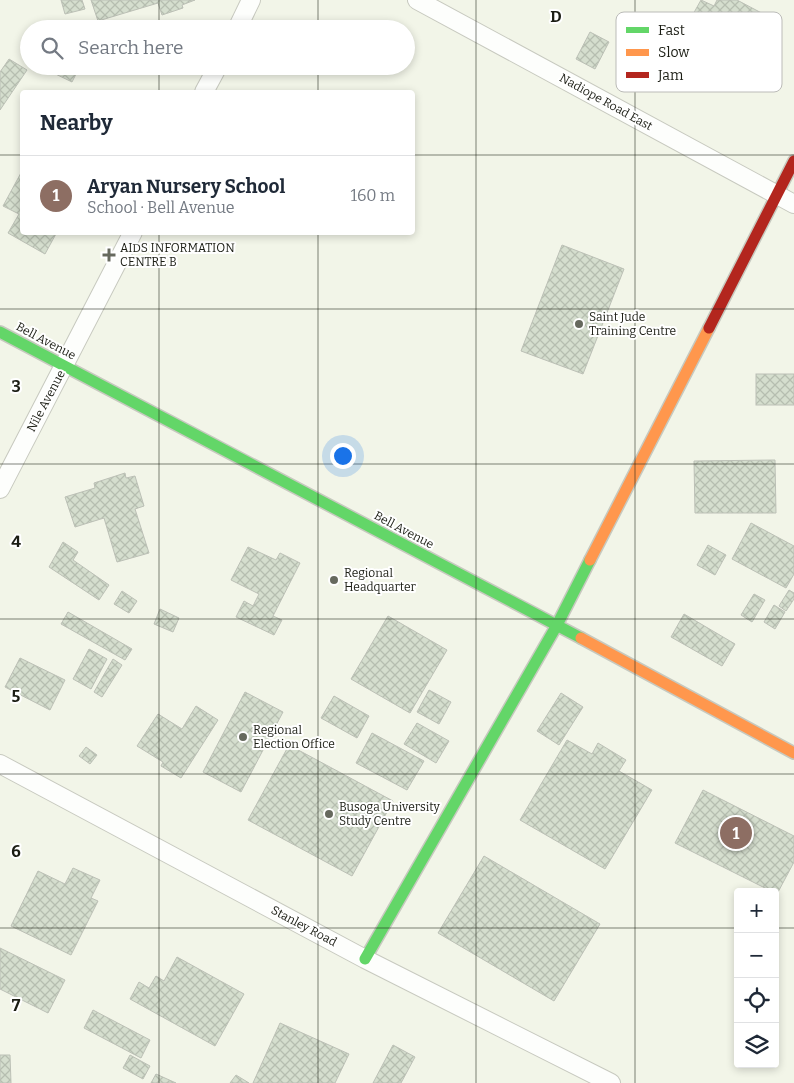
<!DOCTYPE html>
<html lang="en">
<head>
<meta charset="utf-8">
<style>
	:root { --surface:#fff; --page:#f2f2f3; --text:#1f2937; --muted:#747a83; --line:#e0e1e3; --accent:#111827 }
	body { margin:0; font-family:Bitter,serif; background:var(--page); color:var(--text) }
	.controls { position:absolute; right:15px; bottom:15px; display:grid; overflow:hidden; border-radius:5px; box-shadow:0 2px 8px #0003 }
	.controls button { width:45px; height:45px; display:grid; place-items:center; padding:0; border:0; border-bottom:1px solid var(--line); background:var(--surface); color:var(--text); font:25px sans-serif }
	.you { position:absolute; left:342px; top:455px; width:18px; height:18px; margin:-12px; border:4px solid #fff; border-radius:50%; background:#1a73e8; box-shadow:0 0 0 8px #1a73e833 }
	.badge { display:grid; place-items:center; width:32px; height:32px; border-radius:50%; background:var(--accent); color:#fff; font-size:16px; font-weight:700 }
	.pin { position:absolute; translate:-50% -50%; border:2px solid #fff; box-shadow:0 1px 5px #0006 }
	.list { margin:0; padding:0; list-style:none }
	h2 { display:flex; justify-content:space-between; align-items:center; height:65px; margin:0; padding:0 20px; font-size:21px }
	h2 small { font-size:16px; font-weight:400; color:var(--muted) }
	.list li { display:grid; grid-template-columns:32px 1fr auto; gap:15px; align-items:center; box-sizing:border-box; height:80px; padding:0 20px; border-top:1px solid var(--line) }
	.list b { display:block; font-size:19px; white-space:nowrap }
	.list p { margin:0; font-size:16px; white-space:nowrap; color:var(--muted) }
	.list em { font-size:16px; font-style:normal; color:var(--muted) }
	.icon { flex:none; width:28px; height:28px; fill:none; stroke:currentColor; stroke-width:2; stroke-linecap:round; stroke-linejoin:round }
	.map { position:relative; flex:none; width:794px; height:1083px; overflow:hidden }
	.search { position:absolute; background:var(--surface); box-shadow:0 2px 8px #0003; left:20px; top:20px; width:395px; height:55px; display:flex; align-items:center; gap:12px; box-sizing:border-box; padding:0 18px; border-radius:28px; color:var(--muted); font-size:19px }
	.panel { position:absolute; background:var(--surface); box-shadow:0 2px 8px #0003; left:20px; top:90px; width:395px; height:145px; border-radius:5px }
	.map>svg:first-child { display:block }
</style>
</head>
<body>
<div class="map">
<svg width="794" height="1083" viewBox="0 0 794 1083">
	<defs>
		<pattern id="building-cross-hatch" width="8" height="8" patternUnits="userSpaceOnUse" patternTransform="scale(1.25)"><rect width="8" height="8" fill="#d5dece"/><path d="M0 0l8 8M0 8l8-8" fill="none" stroke="#b6beb0"/></pattern>
	</defs>
	<rect width="100%" height="100%" fill="#f2f5e8"/>
	<g fill="url(#building-cross-hatch)" stroke="#bcc0b6">
		<polygon points="61,0 82,0 85,9 65,14"/>
		<polygon points="91,0 195,0 182,5 183,8 162,15 158,3 98,21"/>
		<polygon points="701,0 714,6 717,0 737,0 771,18 757,43 727,27 719,42 687,25"/>
		<polygon points="590,32 609,42 595,69 576,59"/>
		<polygon points="9,59 27,70 0,110 0,72"/>
		<polygon points="39,66 80,66 72,82"/>
		<polygon points="22,171 22,232 57,232 45,254 8,233 19,214 3,206"/>
		<polygon points="562,245 624,269 583,374 521,351"/>
		<rect x="756" y="374" width="38" height="31"/>
		<polygon points="775,460 776,513 695,513 694,461"/>
		<polygon points="125,473 126,478 135,476 144,506 135,509 149,553 117,562 104,518 75,527 65,497 95,488 94,483"/>
		<polygon points="751,523 794,546 794,574 786,588 732,559"/>
		<polygon points="63,542 78,552 73,560 109,585 99,600 49,567"/>
		<polygon points="708,545 726,555 715,575 697,565"/>
		<polygon points="248,547 276,560 280,553 300,563 273,616 282,620 274,635 236,617 244,601 253,606 259,594 231,580"/>
		<polygon points="789,590 794,593 794,599 786,611 779,606"/>
		<polygon points="122,591 137,601 129,613 114,604"/>
		<polygon points="754,594 765,600 752,622 741,615"/>
		<polygon points="774,605 785,612 775,629 764,622"/>
		<polygon points="160,609 179,618 173,632 154,624"/>
		<polygon points="68,612 132,649 125,660 61,624"/>
		<polygon points="684,614 735,644 722,666 671,637"/>
		<polygon points="388,616 447,650 410,713 351,679"/>
		<polygon points="89,649 107,659 91,689 73,679"/>
		<polygon points="20,658 65,680 50,710 5,687"/>
		<polygon points="113,659 122,665 102,697 94,692"/>
		<polygon points="429,690 451,702 439,724 417,712"/>
		<polygon points="245,692 283,712 241,792 203,772"/>
		<polygon points="561,693 583,707 559,745 537,731"/>
		<polygon points="334,696 369,716 357,738 321,718"/>
		<polygon points="196,706 218,720 181,778 161,766 163,762 137,746 158,714 182,729"/>
		<polygon points="417,723 449,741 436,763 404,744"/>
		<polygon points="372,733 424,761 407,790 356,763"/>
		<polygon points="567,740 592,754 598,743 626,760 619,771 652,790 605,869 520,820"/>
		<polygon points="289,745 393,801 352,876 248,820"/>
		<polygon points="86,747 97,755 90,764 79,756"/>
		<polygon points="703,790 794,836 794,862 777,894 675,843"/>
		<polygon points="484,856 600,924 554,1001 438,933"/>
		<polygon points="73,868 100,880 91,898 98,901 71,955 11,926 38,871 65,884"/>
		<polygon points="0,948 65,980 48,1013 0,989"/>
		<polygon points="177,957 244,994 215,1046 130,999 139,982 149,988 156,976 164,981"/>
		<polygon points="93,1010 150,1040 141,1058 84,1028"/>
		<polygon points="280,1023 349,1054 335,1083 253,1083"/>
		<polygon points="393,1045 415,1057 401,1083 373,1083"/>
		<polygon points="0,1055 10,1055 11,1083 0,1083"/>
		<polygon points="130,1055 150,1066 143,1079 123,1068"/>
		<polygon points="156,1074 176,1083 151,1083"/>
		<polygon points="236,1075 249,1083 230,1083"/>
	</g>
	<g fill="none" stroke-linecap="round" stroke-linejoin="round">
		<defs>
			<g id="street">
				<polyline points="417,0 794,204"/>
				<polyline points="237,29 251,0"/>
				<polyline points="204,92 218,66"/>
				<polyline points="0,489 133,232"/>
				<polyline points="0,764 365,959 611,1083"/>
			</g>
			<g id="fast">
				<polyline points="0,332 581,638"/>
				<polyline points="365,959 557,625 590,560"/>
			</g>
			<g id="slow">
				<polyline points="590,560 709,328"/>
				<polyline points="581,638 794,753"/>
			</g>
			<polyline id="jam" points="709,328 794,161"/>
		</defs>
		<use href="#street" stroke="#c7c9bf" stroke-width="20"/>
		<use href="#fast" stroke="#c7c9bf" stroke-width="14"/>
		<use href="#slow" stroke="#c7c9bf" stroke-width="14"/>
		<use href="#jam" stroke="#c7c9bf" stroke-width="14"/>
		<use href="#street" stroke="#fdfefc" stroke-width="18"/>
		<use href="#fast" stroke="#63d668" stroke-width="11"/>
		<use href="#slow" stroke="#ff974d" stroke-width="11"/>
		<use href="#jam" stroke="#b3261e" stroke-width="11"/>
	</g>
	<path fill="none" stroke="#1b1d14" stroke-width="1" stroke-opacity="0.55" d="M 159,0 L 159,29M 318,0 L 318,29M 476,0 L 476,1083M 635,0 L 635,1083M 159,66 L 159,92M 318,66 L 318,92M 0,155 L 22,155M 412,155 L 794,155M 159,232 L 159,1083M 318,232 L 318,1083M 0,309 L 794,309M 0,464 L 794,464M 0,619 L 794,619M 0,774 L 794,774M 0,928 L 738,928M 775,928 L 794,928"/>
	<g fill="#66695e" stroke="#fff" stroke-width="2">
		<path d="M106.5 247.5h5v5h5v5h-5v5h-5v-5h-5v-5h5z"/>
		<circle cx="579" cy="324" r="5"/>
		<circle cx="334" cy="580" r="5"/>
		<circle cx="243" cy="737" r="5"/>
		<circle cx="329" cy="814" r="5"/>
	</g>
	<g text-anchor="middle" stroke-width="4" stroke-linejoin="round" paint-order="stroke">
		<g font-size="12" fill="#1b1d14" stroke="#fff">
			<text transform="translate(606 102) rotate(29)" y="4">Nadiope Road East</text>
			<text transform="translate(46 341) rotate(28)" y="4">Bell Avenue</text>
			<text transform="translate(46 401) rotate(-62)" y="4">Nile Avenue</text>
			<text transform="translate(404 530) rotate(28)" y="4">Bell Avenue</text>
			<text transform="translate(304 926) rotate(28)" y="4">Stanley Road</text>
		</g>
		<g font-size="12" fill="#1b1d14" stroke="#fff" text-anchor="start">
			<text x="120" y="252">AIDS INFORMATION<tspan x="120" dy="14">CENTRE B</tspan></text>
			<text x="589" y="321">Saint Jude<tspan x="589" dy="14">Training Centre</tspan></text>
			<text x="344" y="577">Regional<tspan x="344" dy="14">Headquarter</tspan></text>
			<text x="253" y="734">Regional<tspan x="253" dy="14">Election Office</tspan></text>
			<text x="339" y="811">Busoga University<tspan x="339" dy="14">Study Centre</tspan></text>
		</g>
	</g>
	<rect x="616" y="12" width="166" height="80" rx="8" fill="#fff" stroke="#bbbbb8" stroke-width="1"/>
	<rect x="626" y="27" width="23" height="6" fill="#63d668"/>
	<rect x="626" y="49" width="23" height="7" fill="#ff974d"/>
	<rect x="626" y="72" width="23" height="6" fill="#b3261e"/>
	<g font-size="14" fill="#1b1d14">
		<text x="658" y="35">Fast</text>
		<text x="658" y="57">Slow</text>
		<text x="658" y="80">Jam</text>
	</g>
	<g font-size="16" text-anchor="middle" font-weight="bold" fill="#1b1d14" stroke="#fff" stroke-width="4" stroke-linejoin="round" paint-order="stroke">
		<text x="556" y="22">D</text>
		<text x="16" y="392">3</text>
		<text x="16" y="547">4</text>
		<text x="16" y="702">5</text>
		<text x="16" y="857">6</text>
		<text x="16" y="1011">7</text>
	</g>
</svg>
<div class="controls">
<button>+</button>
<button>−</button>
<button><svg class="icon" aria-label="locate" viewBox="0 0 24 24"><circle cx="12" cy="12" r="6"/><path d="M12 2v4M12 18v4M2 12h4M18 12h4"/></svg></button>
<button><svg class="icon" aria-label="layers" viewBox="0 0 24 24"><path d="M12 4l9 5-9 5-9-5zM3 14l9 5 9-5"/></svg></button>
</div>
<div class="you"></div>
<div class="pin badge" style="left:736px;top:833px;background:#8d6e63">1</div>
<div class="search"><svg class="icon" aria-label="search" viewBox="0 0 24 24"><circle cx="10" cy="10" r="6"/><path d="M15 15l6 6"/></svg>Search here</div>
<section class="panel">
<h2>Nearby<small></small></h2>
<ul class="list">
<li><span class="badge" style="background:#8d6e63">1</span><div><b>Aryan Nursery School</b><p>School · Bell Avenue</p></div><em>160 m</em></li>
</ul>
</section>
</div>
</body>
</html>
